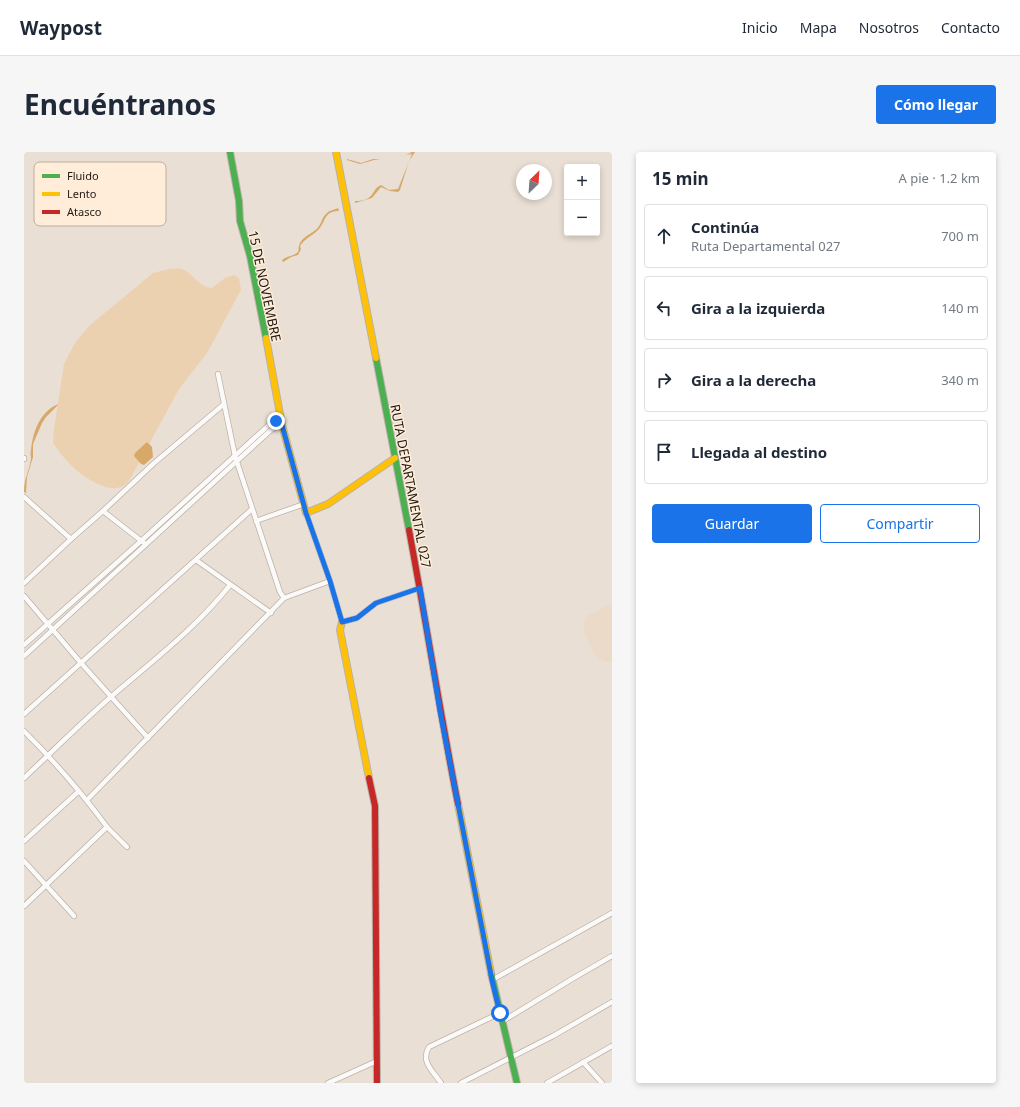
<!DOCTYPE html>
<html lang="es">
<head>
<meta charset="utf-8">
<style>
	:root { --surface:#fff; --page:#f6f6f7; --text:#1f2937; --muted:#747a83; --line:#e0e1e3; --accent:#1a73e8 }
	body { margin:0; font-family:"Noto Sans",sans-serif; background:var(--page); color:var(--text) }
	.controls { position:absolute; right:12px; top:12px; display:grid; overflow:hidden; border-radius:4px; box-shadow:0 2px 6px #0003 }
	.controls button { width:36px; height:36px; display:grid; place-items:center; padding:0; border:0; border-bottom:1px solid var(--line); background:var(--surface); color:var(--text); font:20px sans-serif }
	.compass { position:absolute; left:492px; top:12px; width:36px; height:36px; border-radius:50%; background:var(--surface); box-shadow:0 2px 6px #0003; rotate:25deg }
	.stop { position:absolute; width:12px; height:12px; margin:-9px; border:3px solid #1a73e8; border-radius:50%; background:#fff }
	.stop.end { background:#1a73e8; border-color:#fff; box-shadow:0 1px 4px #0008 }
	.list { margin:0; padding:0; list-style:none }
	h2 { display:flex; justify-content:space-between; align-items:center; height:52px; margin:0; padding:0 16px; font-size:17px }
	h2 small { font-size:13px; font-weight:400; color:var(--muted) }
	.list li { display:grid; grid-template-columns:26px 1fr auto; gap:12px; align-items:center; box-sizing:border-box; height:64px; margin:0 8px 8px; padding:0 8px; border:1px solid var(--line); border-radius:4px }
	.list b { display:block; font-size:15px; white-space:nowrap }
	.list p { margin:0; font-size:13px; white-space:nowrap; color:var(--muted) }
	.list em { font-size:13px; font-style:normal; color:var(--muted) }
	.actions { display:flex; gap:8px; padding:12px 16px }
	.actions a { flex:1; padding:9px 0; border:1px solid var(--accent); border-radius:4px; text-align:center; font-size:14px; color:var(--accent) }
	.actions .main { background:var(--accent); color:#fff }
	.icon { flex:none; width:22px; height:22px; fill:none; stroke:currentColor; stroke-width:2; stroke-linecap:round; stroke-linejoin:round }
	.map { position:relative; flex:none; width:588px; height:931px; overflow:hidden; border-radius:4px }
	header { display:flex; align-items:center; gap:24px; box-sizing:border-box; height:56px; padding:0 20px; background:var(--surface); border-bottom:1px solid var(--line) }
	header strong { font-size:19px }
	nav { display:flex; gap:22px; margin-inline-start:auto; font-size:14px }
	.intro { display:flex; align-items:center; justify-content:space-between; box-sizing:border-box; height:96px; padding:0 24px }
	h1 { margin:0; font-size:28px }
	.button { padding:10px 18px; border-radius:4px; background:var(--accent); color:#fff; font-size:14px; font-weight:700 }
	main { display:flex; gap:24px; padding:0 24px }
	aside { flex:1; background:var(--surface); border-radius:4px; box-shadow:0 2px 6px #0003 }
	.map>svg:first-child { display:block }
</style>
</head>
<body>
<header>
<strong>Waypost</strong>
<nav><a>Inicio</a><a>Mapa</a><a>Nosotros</a><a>Contacto</a></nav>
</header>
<div class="intro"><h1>Encuéntranos</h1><a class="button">Cómo llegar</a></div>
<main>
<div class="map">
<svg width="588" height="931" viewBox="0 0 588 931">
	<rect width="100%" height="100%" fill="#e9dfd4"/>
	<polygon fill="#ebdac7" points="588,452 588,509 583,510 575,507 569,500 560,480 560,471 564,463"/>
	<path fill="#ecd1b1" d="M 145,117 C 149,117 154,116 158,117 C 171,122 174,135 188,136 L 201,126 L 210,123 L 215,126 L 217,138 L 183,201 L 155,237 L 105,329 C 103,331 100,334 97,335 C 81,341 55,322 45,311 C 39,305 34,298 29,291 L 30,277 L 40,212 L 51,191 L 65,174 L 129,121 Z"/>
	<g fill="#d7a868">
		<path d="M 388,0 L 391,0 L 385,9 L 376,38 L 374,40 L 366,39 L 357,35 L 348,46 L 331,51 L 331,49 C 352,49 346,38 357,33 L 365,38 L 374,37 L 388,2 L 350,8 L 336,12 L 323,8 L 323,7 L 337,11 L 349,7 L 356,7 L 382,3 Z"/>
		<path d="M 314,56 L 315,59 C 300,59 302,69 295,77 C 289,84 282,85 276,94 L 277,97 L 274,103 L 267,105 L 259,110 L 258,108 C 263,104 270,104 274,100 C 275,98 274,96 275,94 C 277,84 290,82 295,74 C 298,70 298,65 303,61 C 306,58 310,58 314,56 Z"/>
		<path d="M 34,252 L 33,254 L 22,265 L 18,271 L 9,292 L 9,305 L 3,325 L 2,341 L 0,340 C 0,326 5,320 7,307 C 7,304 6,301 7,298 C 9,279 16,260 34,252 Z"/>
		<polygon points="123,290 128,295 129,305 120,313 117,312 110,304 111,301"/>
	</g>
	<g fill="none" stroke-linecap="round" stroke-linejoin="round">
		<defs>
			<g id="street">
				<polyline points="194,222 211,304 256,440 260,446"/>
				<polyline points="0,306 0,307"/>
				<polyline points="0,345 47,387"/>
				<polyline points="79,359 129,312 200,252"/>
				<polyline points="282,361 306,429 318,470 333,466 352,451 396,436"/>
				<polyline points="232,369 280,352"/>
				<polyline points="172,408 247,461"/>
				<polyline points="0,431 47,387 79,359 120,391"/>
				<polyline points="0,444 57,511 124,586"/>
				<polyline points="0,493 117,389 247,271 251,269 258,273"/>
				<polyline points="0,504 248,277 258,273"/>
				<polyline points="0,562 228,357"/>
				<path d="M 0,579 C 30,609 58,641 83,675 L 0,754"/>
				<path d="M 0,626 C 30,598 59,569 89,543 C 130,508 173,475 206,433"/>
				<polyline points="63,648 260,446 306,429"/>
				<polyline points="83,675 103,695"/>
				<polyline points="0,689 55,639"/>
				<polyline points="0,709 50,764"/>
				<polyline points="468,828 588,761"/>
				<polyline points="479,869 548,827 588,804"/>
				<polyline points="559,910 578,931"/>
				<polyline points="304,931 353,909"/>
				<path d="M 417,931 C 409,919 396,909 405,895 L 476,861"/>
				<polyline points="437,931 529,884 588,850"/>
				<polyline points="523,931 588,894"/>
			</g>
			<g id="fast">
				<polyline points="206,0 215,49 216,69 226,104 242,186"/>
				<polyline points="352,206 385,378"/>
				<polyline points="467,821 493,931"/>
			</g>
			<g id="slow">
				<polyline points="312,0 352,206"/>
				<polyline points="242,186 258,273 282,361 304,352 371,306"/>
				<polyline points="318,470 316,478 345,626"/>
				<polyline points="434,652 467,821"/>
			</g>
			<g id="jam">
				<path d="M 385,378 C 402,469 416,561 434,652"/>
				<polyline points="345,626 351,654 353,931"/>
			</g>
		</defs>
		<use href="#street" stroke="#bab2aa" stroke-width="6"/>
		<use href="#fast" stroke="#bab2aa" stroke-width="8"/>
		<use href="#slow" stroke="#bab2aa" stroke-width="8"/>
		<use href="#jam" stroke="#bab2aa" stroke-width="8"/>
		<use href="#street" stroke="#fcfaf9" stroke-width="4.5"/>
		<use href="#fast" stroke="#4caf50" stroke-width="6"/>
		<use href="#slow" stroke="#ffc107" stroke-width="6"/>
		<use href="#jam" stroke="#c62828" stroke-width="6"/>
	</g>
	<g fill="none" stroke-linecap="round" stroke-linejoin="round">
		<polyline stroke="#1a73e8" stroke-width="5" points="252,269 258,273 282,361 306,429 318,470 333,466 352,451 396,436 416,559 468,828 476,861"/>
	</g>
	<g text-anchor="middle" stroke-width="3" stroke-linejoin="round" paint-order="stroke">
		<g font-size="13" fill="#1f1912" stroke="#ffedd9">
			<text transform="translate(241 134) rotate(78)" y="5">15 DE NOVIEMBRE</text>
			<text transform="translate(387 334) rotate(79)" y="5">RUTA DEPARTAMENTAL 027</text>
		</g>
	</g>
	<rect x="10" y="10" width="132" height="64" rx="6" fill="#ffedd9" stroke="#bcad9d" stroke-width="1"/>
	<rect x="18" y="22" width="18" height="4" fill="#4caf50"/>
	<rect x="18" y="40" width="18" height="4" fill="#ffc107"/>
	<rect x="18" y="58" width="18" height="4" fill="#c62828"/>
	<g font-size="11" fill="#1f1912">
		<text x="43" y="28">Fluido</text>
		<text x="43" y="46">Lento</text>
		<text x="43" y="64">Atasco</text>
	</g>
</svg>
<div class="controls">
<button>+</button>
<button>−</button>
</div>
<svg class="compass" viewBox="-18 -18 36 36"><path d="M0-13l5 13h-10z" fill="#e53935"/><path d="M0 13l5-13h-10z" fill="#747a83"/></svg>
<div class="stop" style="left:476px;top:861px"></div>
<div class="stop end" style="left:252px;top:269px"></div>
</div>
<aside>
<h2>15 min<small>A pie · 1.2 km</small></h2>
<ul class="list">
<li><svg class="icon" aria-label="ahead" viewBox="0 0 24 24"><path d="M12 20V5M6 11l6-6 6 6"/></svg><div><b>Continúa</b><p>Ruta Departamental 027</p></div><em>700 m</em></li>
<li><svg class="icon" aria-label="left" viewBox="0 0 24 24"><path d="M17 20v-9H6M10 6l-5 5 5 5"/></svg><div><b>Gira a la izquierda</b></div><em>140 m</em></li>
<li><svg class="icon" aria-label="right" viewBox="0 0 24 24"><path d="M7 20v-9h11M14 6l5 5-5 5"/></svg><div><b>Gira a la derecha</b></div><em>340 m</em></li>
<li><svg class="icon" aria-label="arrive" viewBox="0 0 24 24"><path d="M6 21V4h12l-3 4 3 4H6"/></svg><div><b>Llegada al destino</b></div></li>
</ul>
<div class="actions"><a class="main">Guardar</a><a>Compartir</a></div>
</aside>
</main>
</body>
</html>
